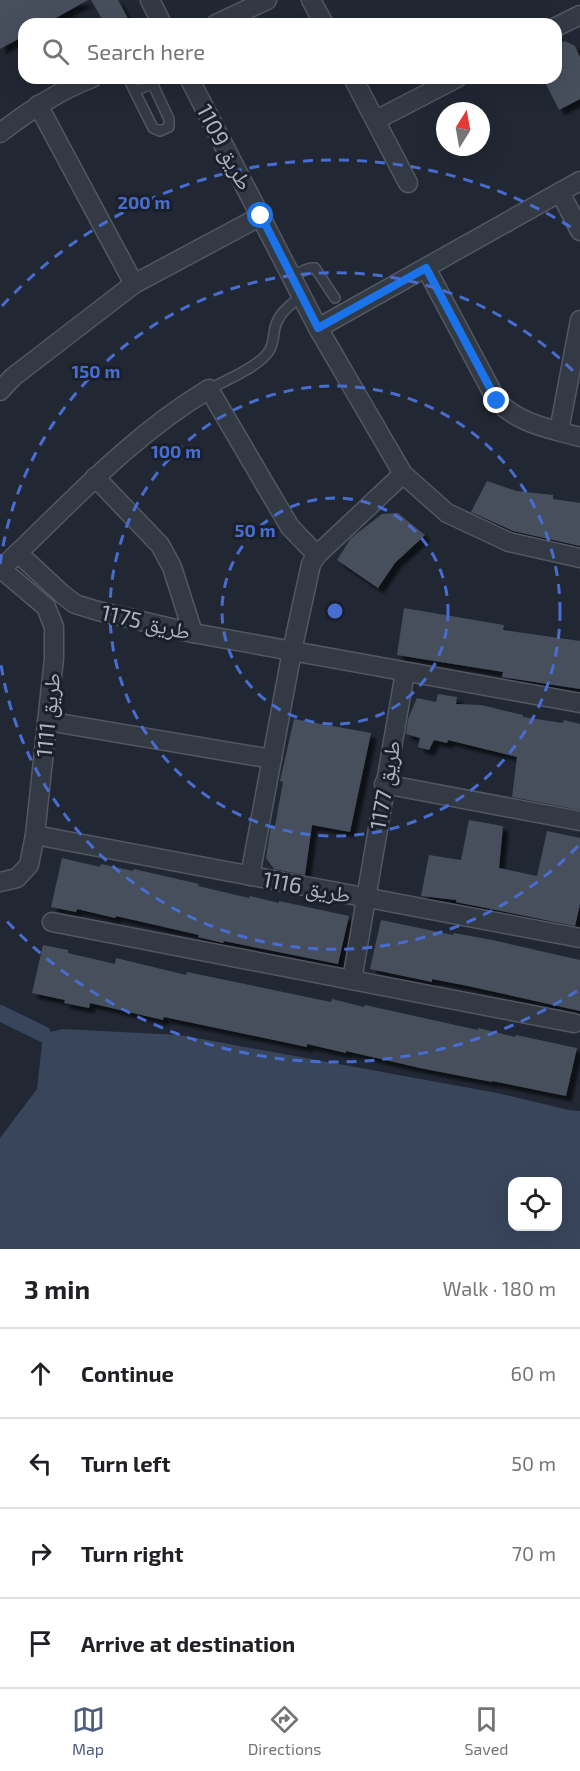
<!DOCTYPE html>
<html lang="en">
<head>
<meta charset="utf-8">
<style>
	:root { --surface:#fff; --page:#f6f6f6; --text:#202124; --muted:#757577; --line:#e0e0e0; --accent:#4f5e7e }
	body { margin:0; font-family:"Exo 2","Noto Naskh Arabic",sans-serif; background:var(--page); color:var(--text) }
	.controls { position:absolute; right:18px; bottom:18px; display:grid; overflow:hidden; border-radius:12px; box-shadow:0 6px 24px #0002 }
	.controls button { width:54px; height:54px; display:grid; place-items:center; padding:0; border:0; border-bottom:2px solid var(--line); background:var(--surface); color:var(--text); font:30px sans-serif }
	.compass { position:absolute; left:436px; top:102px; width:54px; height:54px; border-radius:50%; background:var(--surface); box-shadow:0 6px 24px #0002; rotate:11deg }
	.stop { position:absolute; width:18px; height:18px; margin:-14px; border:4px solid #1a73e8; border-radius:50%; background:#fff }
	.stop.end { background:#1a73e8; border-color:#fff; box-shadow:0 2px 6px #0008 }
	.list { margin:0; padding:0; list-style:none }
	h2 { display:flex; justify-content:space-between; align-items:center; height:78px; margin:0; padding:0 24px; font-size:26px }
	h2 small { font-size:20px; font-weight:400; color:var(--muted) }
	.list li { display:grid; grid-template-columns:39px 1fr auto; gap:18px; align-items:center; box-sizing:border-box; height:90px; padding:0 24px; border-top:2px solid var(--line) }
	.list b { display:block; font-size:22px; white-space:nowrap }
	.list em { font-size:20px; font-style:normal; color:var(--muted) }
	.icon { flex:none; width:33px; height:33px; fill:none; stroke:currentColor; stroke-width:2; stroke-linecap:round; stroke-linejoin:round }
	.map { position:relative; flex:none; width:580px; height:1249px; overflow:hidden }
	.search { position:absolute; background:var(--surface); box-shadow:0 6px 24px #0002; left:18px; right:18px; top:18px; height:66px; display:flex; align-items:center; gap:15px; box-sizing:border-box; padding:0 21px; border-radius:18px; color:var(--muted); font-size:22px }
	.sheet { height:438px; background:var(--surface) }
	nav { display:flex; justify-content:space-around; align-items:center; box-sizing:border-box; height:84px; border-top:2px solid var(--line); background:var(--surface); font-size:16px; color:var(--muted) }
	nav a { display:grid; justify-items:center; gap:3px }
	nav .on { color:var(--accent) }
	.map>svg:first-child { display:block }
</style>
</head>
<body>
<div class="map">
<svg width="580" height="1249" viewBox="0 0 580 1249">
	<defs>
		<filter id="shadow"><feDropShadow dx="5.5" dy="5.5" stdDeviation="1.5" flood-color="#0009"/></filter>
	</defs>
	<rect width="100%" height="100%" fill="#212833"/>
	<path fill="#38455b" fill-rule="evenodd" d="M 62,1029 L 180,1035 L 497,1093 L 569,1110 L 580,1111 L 580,1249 L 0,1249 L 0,1138 L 37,1089 L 43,1034 ZM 512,1182 L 558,1182 L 558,1226 L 512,1226 Z"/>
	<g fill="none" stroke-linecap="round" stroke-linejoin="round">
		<polyline stroke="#38455b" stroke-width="16" points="0,1013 43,1034"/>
	</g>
	<g fill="#474f5d" filter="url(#shadow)">
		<polygon points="0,0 88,0 45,24 24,24 24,36 0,49"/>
		<polygon points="91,0 118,0 131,24 105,24"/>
		<polygon points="565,41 575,46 580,57 580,99 559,110 543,78 556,78 556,46"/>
		<polygon points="487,481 516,491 553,495 553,499 580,503 580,546 513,531 471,512"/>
		<polygon points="398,513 425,535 395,563 378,588 337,560 351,538 382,514"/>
		<polygon points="404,608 504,625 503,630 580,641 580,689 502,677 503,672 397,655"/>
		<polygon points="438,694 457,697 456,704 481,705 523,715 523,717 563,723 564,720 580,724 580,810 512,797 517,757 448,740 447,743 434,740 429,750 418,747 420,738 406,734 408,719 417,698 436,702"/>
		<polygon points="294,719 371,733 350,832 312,825 305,875 274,869 266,858 271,825 275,826 283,782 280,781"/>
		<polygon points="469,820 503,826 499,868 537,876 547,831 580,838 580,904 575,926 456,902 456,900 421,896 429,855 461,860"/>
		<polygon points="62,858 100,867 101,864 133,871 134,869 199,884 198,886 249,898 250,896 279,903 279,901 349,916 338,964 224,941 223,943 198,937 199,935 116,916 115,918 77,909 76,912 51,907"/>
		<polygon points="381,920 453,935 454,933 492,940 580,960 580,1011 468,986 432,979 432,982 370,969"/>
		<polygon points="43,945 68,950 68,953 115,964 116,958 186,975 187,972 331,1002 332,999 364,1007 365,1005 478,1030 478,1028 515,1037 516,1035 577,1048 566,1096 492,1081 492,1082 420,1068 346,1051 346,1053 307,1044 307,1047 164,1017 163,1020 90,1003 89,1008 64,1003 65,1000 32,993"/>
	</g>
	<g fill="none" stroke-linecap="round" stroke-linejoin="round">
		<defs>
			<g id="service">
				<polyline points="128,78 153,128 160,131 169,127 169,119 154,87 149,85 135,91"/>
				<path d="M 292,277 C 299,273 307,267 315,268 L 335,298"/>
				<path d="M 209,389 C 225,381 260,366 269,351 C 273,345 273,340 274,333 C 276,315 288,307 301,296"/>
			</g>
			<g id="minor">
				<polyline points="150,0 162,24"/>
				<polyline points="311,0 324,24"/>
				<polyline points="216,24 267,0"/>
				<polyline points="556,27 580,15"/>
				<polyline points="189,78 318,328 403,474 447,513 509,542 580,558"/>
				<polyline points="353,78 408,183"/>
				<polyline points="38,105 134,284"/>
				<polyline points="376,120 457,78"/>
				<path d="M 0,133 C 29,111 58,91 92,78"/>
				<polyline points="560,192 580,231"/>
				<path d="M 426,268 L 497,401 C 520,424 550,429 580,437"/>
				<polyline points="318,328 580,181"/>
				<polyline points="0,391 13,377 134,284 261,216"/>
				<polyline points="559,431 580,320"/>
				<polyline points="95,477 160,545 172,567 193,633"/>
				<polyline points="18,553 62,594 75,604 98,611 193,633 580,703"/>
				<polyline points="0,568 46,607 54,627 54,658 35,835 29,865 17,878 0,882"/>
				<path d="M 1,569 C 68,506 129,437 209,389 L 290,527 L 317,555"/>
				<polyline points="47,721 272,759"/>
				<polyline points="384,784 580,821"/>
				<polyline points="35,835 580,938"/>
				<polyline points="250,876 292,651 311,564 317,555 403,474"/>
				<polyline points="52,922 574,1023"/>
				<polyline points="352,980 405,672"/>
			</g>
		</defs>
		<use href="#service" stroke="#525762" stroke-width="12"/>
		<use href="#minor" stroke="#525762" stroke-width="21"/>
		<use href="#service" stroke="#343a44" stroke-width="9"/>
		<use href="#minor" stroke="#343a44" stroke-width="18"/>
	</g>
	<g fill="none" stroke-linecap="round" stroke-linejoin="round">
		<polyline stroke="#1a73e8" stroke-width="8" points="261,216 318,328 426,268 497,401"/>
	</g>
	<g fill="none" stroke="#486dd1" stroke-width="3" stroke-dasharray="10 8">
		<circle cx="335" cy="611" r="113"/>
		<circle cx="335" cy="611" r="225"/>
		<path d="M578 846A338 338 0 0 1 0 658M0 564A338 338 0 0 1 578 376"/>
		<path d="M577 991A451 451 0 0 1 2 916M2 306A451 451 0 0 1 577 231"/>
	</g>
	<g text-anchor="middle" stroke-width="6" stroke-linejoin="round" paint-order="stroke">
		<g font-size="22" fill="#aeb4c1" stroke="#1a1f29">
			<text transform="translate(225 147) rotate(62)" y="8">طريق 1109</text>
			<text transform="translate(146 622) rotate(13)" y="8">طريق 1175</text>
			<text transform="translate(48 715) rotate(-84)" y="8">طريق 1111</text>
			<text transform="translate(385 785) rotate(-80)" y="8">طريق 1177</text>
			<text transform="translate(307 887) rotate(11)" y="8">طريق 1116</text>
		</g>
	</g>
	<circle cx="335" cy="611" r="9" fill="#486dd1" stroke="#1a1f29" stroke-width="3"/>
	<g font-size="18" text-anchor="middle" font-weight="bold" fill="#486dd1" stroke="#1a1f29" stroke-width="6" stroke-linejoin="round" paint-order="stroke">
		<text x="144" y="209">200 m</text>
		<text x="96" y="378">150 m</text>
		<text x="176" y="458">100 m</text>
		<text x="255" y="537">50 m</text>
	</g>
</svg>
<div class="controls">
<button><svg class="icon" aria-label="locate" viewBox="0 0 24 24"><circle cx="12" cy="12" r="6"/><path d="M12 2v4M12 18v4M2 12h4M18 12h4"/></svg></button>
</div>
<svg class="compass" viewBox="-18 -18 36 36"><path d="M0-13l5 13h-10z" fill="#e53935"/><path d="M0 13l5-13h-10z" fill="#757577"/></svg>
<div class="stop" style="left:261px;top:216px"></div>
<div class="stop end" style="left:497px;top:401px"></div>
<div class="search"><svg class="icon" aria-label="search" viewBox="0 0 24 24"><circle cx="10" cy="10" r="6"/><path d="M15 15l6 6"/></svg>Search here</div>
</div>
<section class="sheet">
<h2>3 min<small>Walk · 180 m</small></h2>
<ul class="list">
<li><svg class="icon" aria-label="ahead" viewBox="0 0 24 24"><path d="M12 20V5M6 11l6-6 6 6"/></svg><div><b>Continue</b></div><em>60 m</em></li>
<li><svg class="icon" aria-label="left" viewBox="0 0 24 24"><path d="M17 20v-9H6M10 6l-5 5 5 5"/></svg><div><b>Turn left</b></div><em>50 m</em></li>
<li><svg class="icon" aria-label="right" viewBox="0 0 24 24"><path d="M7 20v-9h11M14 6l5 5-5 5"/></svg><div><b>Turn right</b></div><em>70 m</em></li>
<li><svg class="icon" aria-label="arrive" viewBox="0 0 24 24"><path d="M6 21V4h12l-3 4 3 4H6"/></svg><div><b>Arrive at destination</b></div></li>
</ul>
</section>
<nav>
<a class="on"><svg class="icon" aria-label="map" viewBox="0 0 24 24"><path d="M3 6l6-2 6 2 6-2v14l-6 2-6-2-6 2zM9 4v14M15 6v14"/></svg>Map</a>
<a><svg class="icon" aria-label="directions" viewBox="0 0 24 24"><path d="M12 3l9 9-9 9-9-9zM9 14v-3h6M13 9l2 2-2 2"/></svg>Directions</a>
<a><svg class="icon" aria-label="saved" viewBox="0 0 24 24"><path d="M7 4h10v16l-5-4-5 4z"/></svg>Saved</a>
</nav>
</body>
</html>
